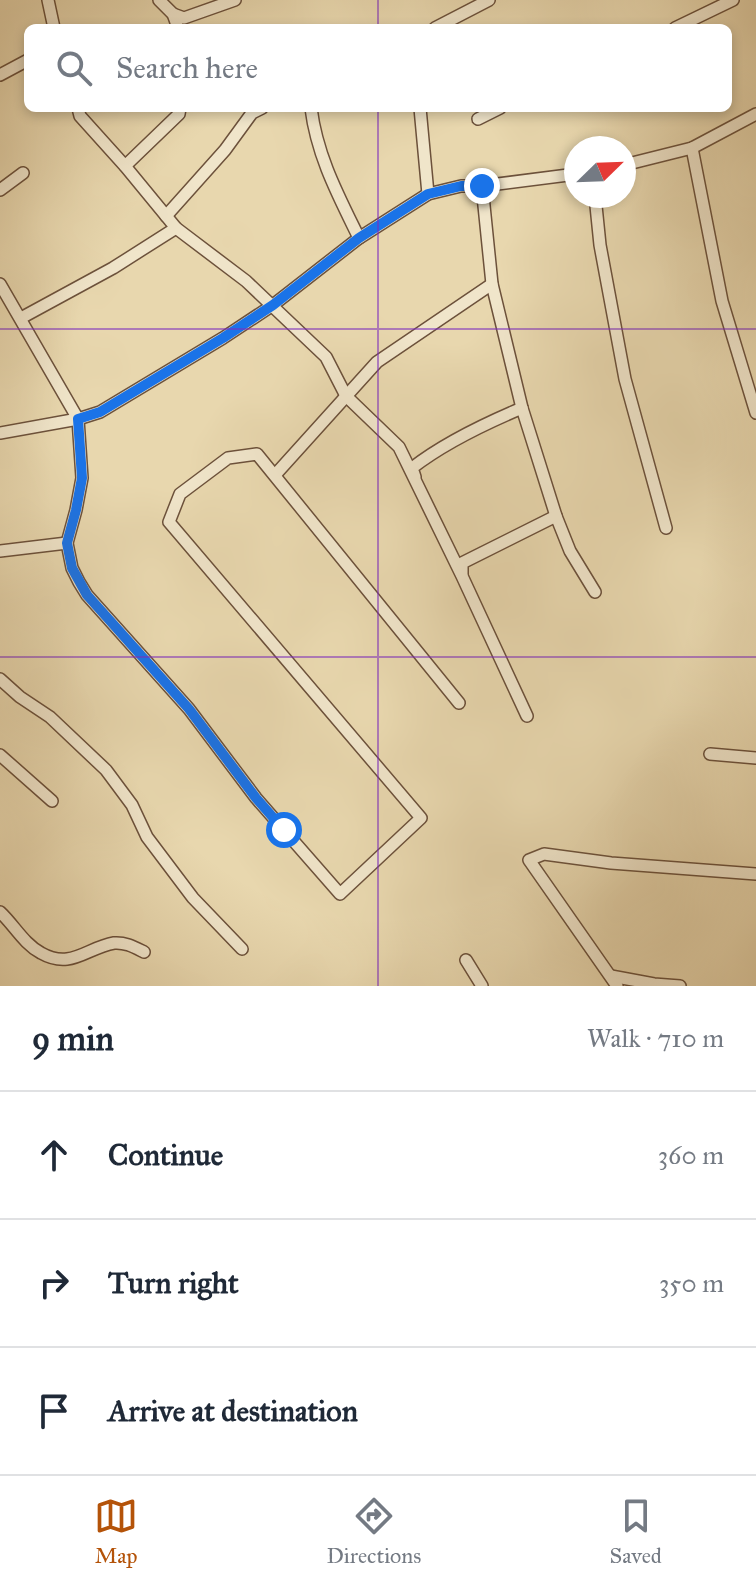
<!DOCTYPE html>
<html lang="en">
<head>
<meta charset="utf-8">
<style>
	:root { --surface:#fff; --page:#f6f6f7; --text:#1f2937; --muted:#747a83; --line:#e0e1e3; --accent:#b45309 }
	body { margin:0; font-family:"IM FELL Great Primer",serif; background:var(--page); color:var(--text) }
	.compass { position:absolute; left:564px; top:136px; width:72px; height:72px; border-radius:50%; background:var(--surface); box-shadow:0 4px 12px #0003; rotate:67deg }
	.stop { position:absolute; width:24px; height:24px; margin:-18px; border:6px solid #1a73e8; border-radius:50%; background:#fff }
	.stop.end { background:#1a73e8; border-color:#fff; box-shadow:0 2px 8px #0008 }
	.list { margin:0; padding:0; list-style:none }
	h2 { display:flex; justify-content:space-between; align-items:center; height:104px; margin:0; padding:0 32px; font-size:34px }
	h2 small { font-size:26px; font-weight:400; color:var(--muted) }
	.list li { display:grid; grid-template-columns:52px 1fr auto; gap:24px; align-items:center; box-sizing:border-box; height:128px; padding:0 32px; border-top:2px solid var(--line) }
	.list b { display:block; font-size:30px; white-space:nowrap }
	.list em { font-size:26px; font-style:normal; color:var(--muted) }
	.icon { flex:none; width:44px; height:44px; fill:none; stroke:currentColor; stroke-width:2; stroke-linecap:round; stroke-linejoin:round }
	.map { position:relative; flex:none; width:756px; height:986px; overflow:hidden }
	.search { position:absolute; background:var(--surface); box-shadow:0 4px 12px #0003; left:24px; right:24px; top:24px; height:88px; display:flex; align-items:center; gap:20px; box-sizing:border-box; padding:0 28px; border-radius:12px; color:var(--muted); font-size:30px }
	.sheet { height:488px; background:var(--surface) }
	nav { display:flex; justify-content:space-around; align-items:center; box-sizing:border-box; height:112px; border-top:2px solid var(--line); background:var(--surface); font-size:22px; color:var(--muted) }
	nav a { display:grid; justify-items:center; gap:4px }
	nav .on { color:var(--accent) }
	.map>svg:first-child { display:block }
</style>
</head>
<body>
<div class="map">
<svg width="756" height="986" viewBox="0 0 756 986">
	<rect width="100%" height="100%" fill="#e8d7ae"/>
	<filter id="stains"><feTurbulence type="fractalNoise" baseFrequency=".0025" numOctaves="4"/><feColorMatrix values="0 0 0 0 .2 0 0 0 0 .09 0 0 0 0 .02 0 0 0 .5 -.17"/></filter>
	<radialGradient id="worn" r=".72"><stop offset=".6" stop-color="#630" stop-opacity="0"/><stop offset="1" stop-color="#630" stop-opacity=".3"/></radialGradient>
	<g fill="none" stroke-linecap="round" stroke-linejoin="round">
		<defs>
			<g id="minor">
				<polyline points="48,0 54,28"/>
				<polyline points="159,0 173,14 178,28"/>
				<polyline points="173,14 184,18 235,0"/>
				<polyline points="435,28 489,0"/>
				<polyline points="675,28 733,0"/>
				<polyline points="0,75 28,60"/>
				<polyline points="78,108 80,116 125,166 176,228 246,281 326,357 346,396 399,447 462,576 527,716"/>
				<path d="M 311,108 C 317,156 338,195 359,238"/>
				<polyline points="420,108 428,194"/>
				<polyline points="478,119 500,108"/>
				<polyline points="692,148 722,301 756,413"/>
				<polyline points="624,165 692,148 756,114"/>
				<polyline points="125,166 179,114 180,108"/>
				<polyline points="482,186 492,284 522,408 556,516 570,551 595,592"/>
				<polyline points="0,190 23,173"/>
				<polyline points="595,196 600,245 625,379 666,528"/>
				<polyline points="166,216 225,150 252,113 262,108"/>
				<polyline points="0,284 78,419 82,478 76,510 67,543 72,568 79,582 87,595 189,709 256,798 340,894 421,818 169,522 180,494 228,458 257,454 459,703"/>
				<polyline points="21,318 113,268 176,228"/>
				<polyline points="0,433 78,419 100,412 223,338 273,305 359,238 428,194 461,186 482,186 576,174"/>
				<polyline points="275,475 377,362 492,284"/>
				<path d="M 415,477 L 412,468 C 444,443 484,424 522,408"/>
				<polyline points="0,551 67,543"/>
				<polyline points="462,574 462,563 556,516"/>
				<polyline points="0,679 20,697 50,717 106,770 132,805 147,837 193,898 242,949"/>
				<polyline points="710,754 756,758"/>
				<polyline points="0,755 52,801"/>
				<path d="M 0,912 C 14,925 24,944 41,953 C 71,970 86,948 114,943 C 125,942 134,947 144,952"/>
				<polyline points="466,960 482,986"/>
				<polyline points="611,976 654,984 680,986"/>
				<polyline points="617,986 529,860 544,854 611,863 756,874"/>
			</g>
		</defs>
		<use href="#minor" stroke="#6c513b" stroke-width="14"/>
		<use href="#minor" stroke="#f0e5ca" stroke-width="11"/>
	</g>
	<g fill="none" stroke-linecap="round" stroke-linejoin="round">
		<polyline stroke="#1a73e8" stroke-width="10" points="284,830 256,798 189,709 87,595 72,568 67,543 76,510 82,478 78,419 100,412 223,338 273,305 359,238 428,194 461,186 482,186"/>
	</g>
	<path fill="none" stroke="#7b2cbf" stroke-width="2" stroke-opacity="0.55" d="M 378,0 L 378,28M 378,108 L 378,986M 0,329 L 756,329M 0,657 L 756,657"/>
	<rect width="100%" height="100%" filter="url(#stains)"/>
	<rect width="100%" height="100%" fill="url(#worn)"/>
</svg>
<svg class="compass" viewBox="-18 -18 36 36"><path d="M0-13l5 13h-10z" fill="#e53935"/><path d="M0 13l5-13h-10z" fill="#747a83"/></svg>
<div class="stop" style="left:284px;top:830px"></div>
<div class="stop end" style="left:482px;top:186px"></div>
<div class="search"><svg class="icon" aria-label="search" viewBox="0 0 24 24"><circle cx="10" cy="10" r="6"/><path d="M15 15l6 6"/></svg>Search here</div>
</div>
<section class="sheet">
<h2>9 min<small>Walk · 710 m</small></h2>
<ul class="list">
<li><svg class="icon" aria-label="ahead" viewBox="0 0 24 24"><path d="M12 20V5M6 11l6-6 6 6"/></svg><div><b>Continue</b></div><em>360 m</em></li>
<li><svg class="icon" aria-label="right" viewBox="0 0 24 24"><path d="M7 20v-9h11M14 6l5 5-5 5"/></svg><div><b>Turn right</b></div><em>350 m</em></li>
<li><svg class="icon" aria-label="arrive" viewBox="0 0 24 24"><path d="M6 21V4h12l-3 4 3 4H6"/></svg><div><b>Arrive at destination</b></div></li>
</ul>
</section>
<nav>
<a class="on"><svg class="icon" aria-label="map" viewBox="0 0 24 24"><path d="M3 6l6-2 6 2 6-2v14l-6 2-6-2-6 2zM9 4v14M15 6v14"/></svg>Map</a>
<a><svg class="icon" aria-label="directions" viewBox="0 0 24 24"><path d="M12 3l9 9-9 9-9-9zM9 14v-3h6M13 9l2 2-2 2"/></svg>Directions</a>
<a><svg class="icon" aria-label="saved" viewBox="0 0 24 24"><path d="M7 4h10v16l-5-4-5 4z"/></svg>Saved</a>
</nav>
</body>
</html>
